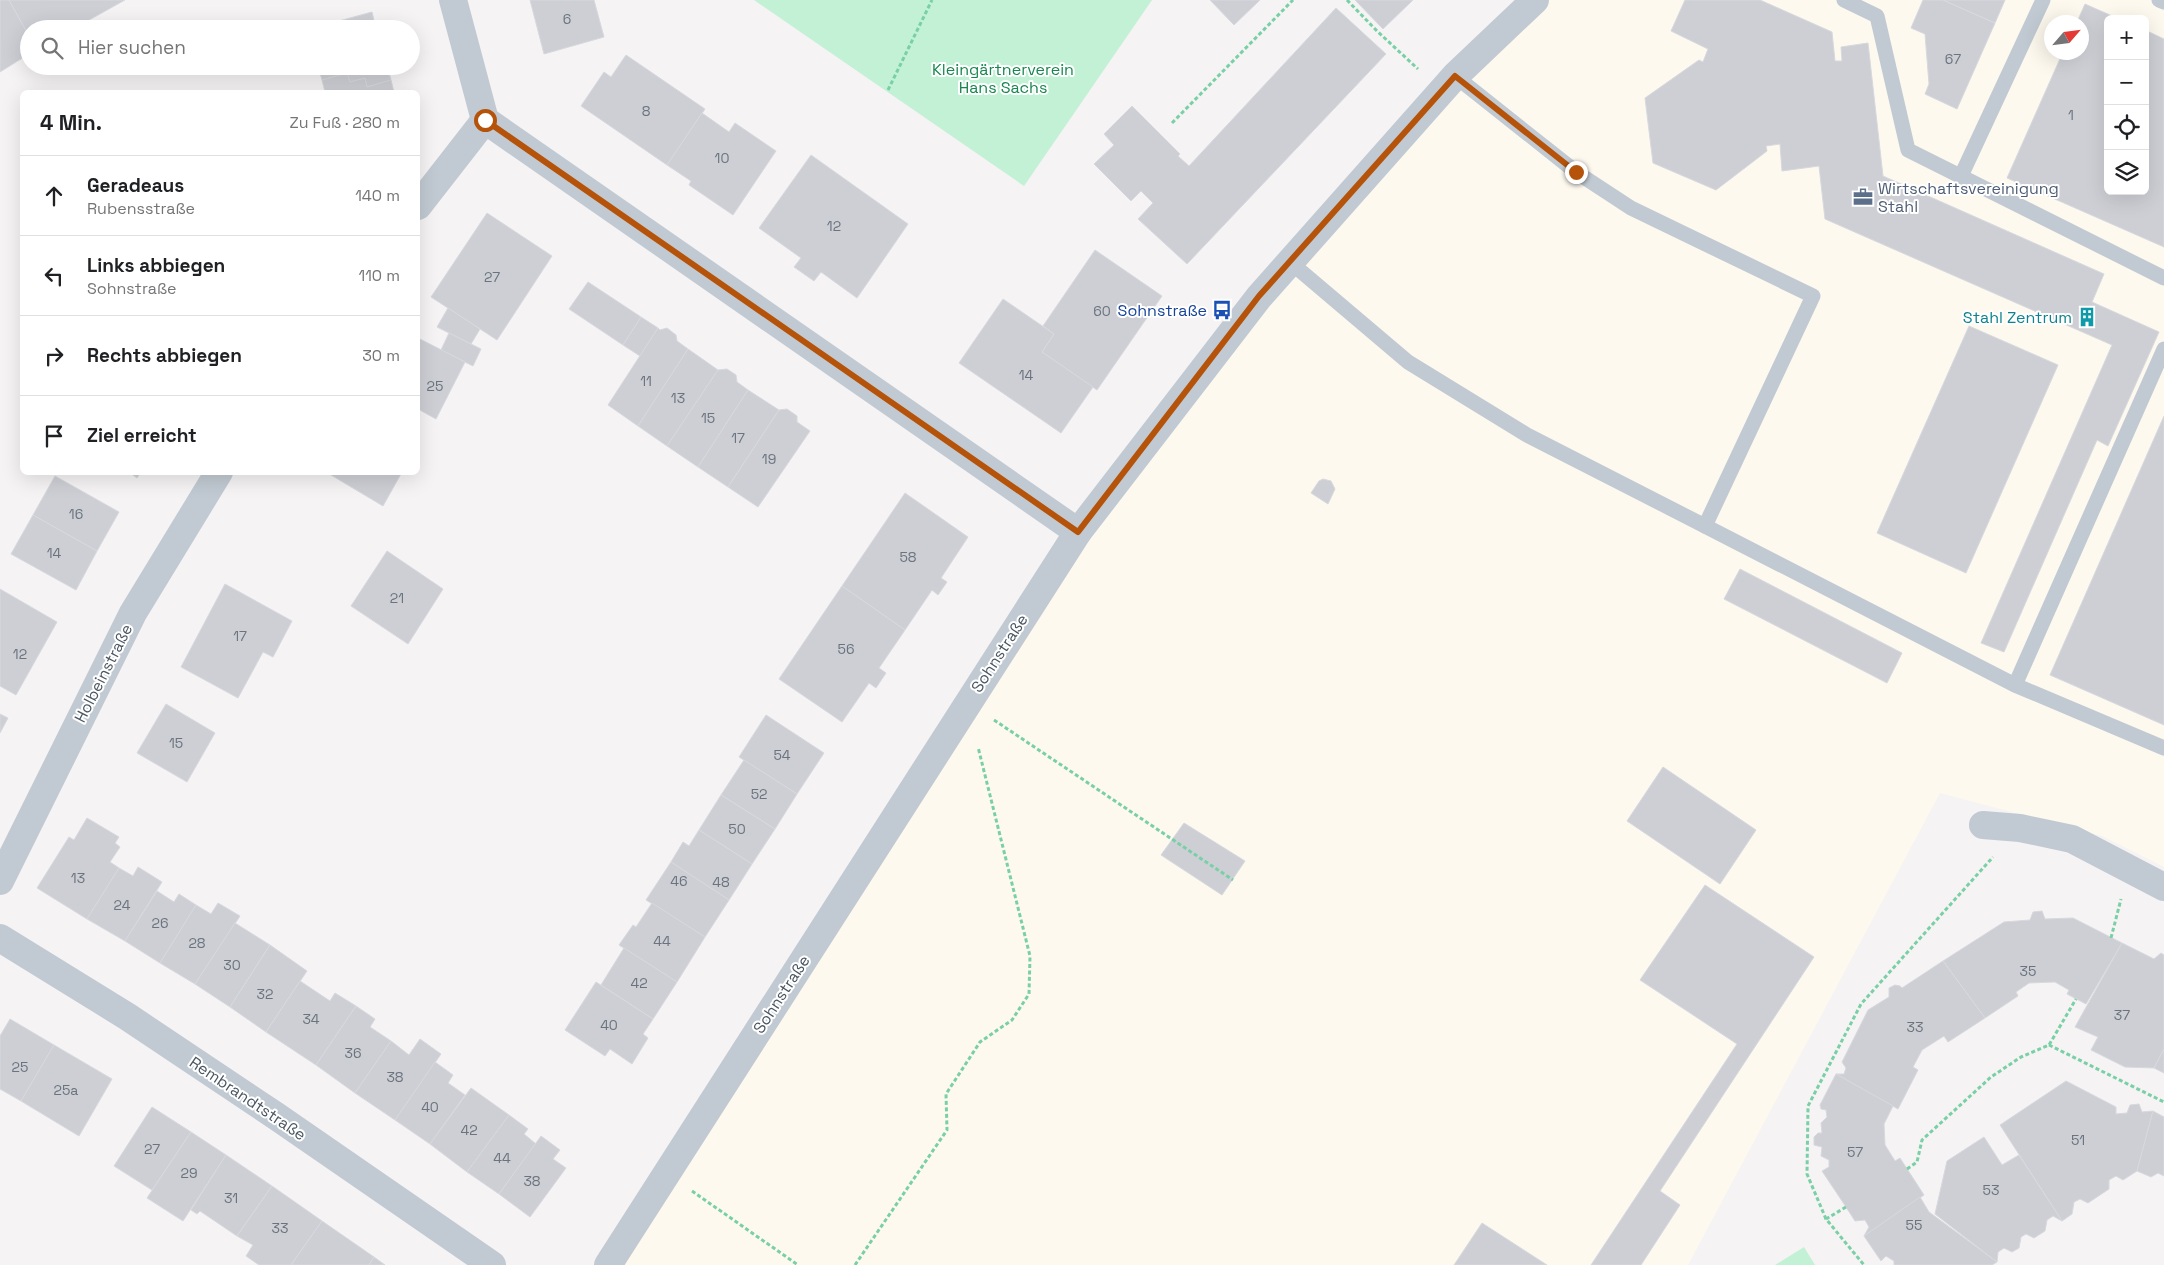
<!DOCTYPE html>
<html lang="de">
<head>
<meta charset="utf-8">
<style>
	:root { --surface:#fff; --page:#f6f6f6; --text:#202124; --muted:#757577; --line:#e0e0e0 }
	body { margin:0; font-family:"Space Grotesk",sans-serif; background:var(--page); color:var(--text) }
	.controls { position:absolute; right:15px; top:15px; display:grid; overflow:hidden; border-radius:8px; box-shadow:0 5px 20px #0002 }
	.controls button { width:45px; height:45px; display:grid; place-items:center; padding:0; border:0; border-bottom:1px solid var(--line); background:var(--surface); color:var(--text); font:25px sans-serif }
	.compass { position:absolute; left:2044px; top:15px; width:45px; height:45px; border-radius:50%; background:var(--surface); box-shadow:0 5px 20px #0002; rotate:62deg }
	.stop { position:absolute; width:15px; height:15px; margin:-11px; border:4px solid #b45309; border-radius:50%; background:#fff }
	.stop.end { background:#b45309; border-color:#fff; box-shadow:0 1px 5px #0008 }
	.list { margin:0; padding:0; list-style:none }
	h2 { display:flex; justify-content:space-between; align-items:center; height:65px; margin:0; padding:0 20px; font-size:21px }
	h2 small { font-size:16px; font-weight:400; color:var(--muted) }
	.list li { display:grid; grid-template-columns:32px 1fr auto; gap:15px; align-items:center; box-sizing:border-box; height:80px; padding:0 20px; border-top:1px solid var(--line) }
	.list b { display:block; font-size:19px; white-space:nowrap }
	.list p { margin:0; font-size:16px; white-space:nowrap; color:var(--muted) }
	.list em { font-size:16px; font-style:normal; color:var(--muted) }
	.icon { flex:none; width:28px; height:28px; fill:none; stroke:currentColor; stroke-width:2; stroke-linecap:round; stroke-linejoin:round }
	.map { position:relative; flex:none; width:2164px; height:1265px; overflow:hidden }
	.search { position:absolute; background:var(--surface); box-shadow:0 5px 20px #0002; left:20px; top:20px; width:400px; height:55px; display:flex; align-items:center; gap:12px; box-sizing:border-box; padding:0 18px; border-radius:28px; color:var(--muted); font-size:19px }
	.panel { position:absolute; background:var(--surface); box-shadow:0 5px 20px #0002; left:20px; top:90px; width:400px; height:385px; border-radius:8px }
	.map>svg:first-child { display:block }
</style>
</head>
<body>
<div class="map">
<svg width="2164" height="1265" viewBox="0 0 2164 1265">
	<rect width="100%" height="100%" fill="#f5f3f3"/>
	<path fill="#fdf9ef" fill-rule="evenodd" d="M 1529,0 L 2164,0 L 2164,867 L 2102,836 L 1940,793 L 1688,1265 L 622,1265 L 1090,536 L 1239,326 ZM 2108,19 L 2145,19 L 2145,191 L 2108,191 ZM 2052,22 L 2082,22 L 2082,52 L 2052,52 Z"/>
	<g fill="#c3f1d5">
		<polygon points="754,0 1152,0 1024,186"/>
		<polygon points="1804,1247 1815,1265 1775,1265"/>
	</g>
	<g fill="#cdcfd5" stroke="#d7d9de">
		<polygon points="0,0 9,0 29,36 29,54 0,72"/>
		<polygon points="9,0 125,0 73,29 29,29 29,36"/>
		<polygon points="530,0 594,0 604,37 544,54"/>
		<polygon points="1210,0 1260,0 1234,25"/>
		<polygon points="1355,0 1413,0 1383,29"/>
		<polygon points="1685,0 1760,0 1832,32 1835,61 1842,61 1841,47 1868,43 1883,176 2104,274 2092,302 2159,332 2108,446 2097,440 2004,652 1981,643 2112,345 1825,219 1819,166 1782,171 1780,144 1766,146 1767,151 1716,190 1653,163 1645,98 1699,60 1703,62 1708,49 1671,31"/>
		<polygon points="1923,0 1943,0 1995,23 1957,109 1925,94 1929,84 1925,34 1911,28"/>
		<polygon points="1943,0 2005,0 1995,23"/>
		<polygon points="2085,4 2119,19 2108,19 2108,191 2145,191 2145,30 2164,39 2164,247 2007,178 2063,52 2082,52 2082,22 2077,22"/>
		<polygon points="1336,8 1386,54 1187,264 1138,219 1153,203 1141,191 1131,201 1094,164 1114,145 1104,134 1132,106 1180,154 1178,156 1189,166"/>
		<polygon points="372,12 376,29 310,29"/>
		<polygon points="626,55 705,109 667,165 581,106 604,72 611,77"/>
		<polygon points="318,66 387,66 391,80 367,87 365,78 350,82 347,73 322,80"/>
		<polygon points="347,73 350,82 365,78 367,87 391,80 394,92 325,92 322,80"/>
		<polygon points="702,113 729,132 735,123 776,151 733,215 689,185 691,181 667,165"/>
		<polygon points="811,155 908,224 857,298 821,272 814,281 794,267 801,258 759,228"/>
		<polygon points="487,213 552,256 497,340 431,297"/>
		<polygon points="1095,250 1162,296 1097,390 1042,352 1054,334 1043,326"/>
		<polygon points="588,282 641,317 623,345 569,309"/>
		<polygon points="1003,299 1054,334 1042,352 1093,387 1061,433 959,363"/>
		<polygon points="448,308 480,329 471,344 437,327"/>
		<polygon points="641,317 658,328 640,356 623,345"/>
		<polygon points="1969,326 2058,365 1966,573 1877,533"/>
		<polygon points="658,328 660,330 667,328 676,335 677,341 688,349 638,426 608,405"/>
		<polygon points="449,333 481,349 473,366 441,350"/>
		<polygon points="418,338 465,362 436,419 418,409"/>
		<polygon points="688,349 718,370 667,446 638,426"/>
		<polygon points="727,369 736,375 737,382 748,390 698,467 667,446 718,370"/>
		<polygon points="748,390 779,410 728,487 698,467"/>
		<polygon points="787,409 797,416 797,422 810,431 758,507 728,487 779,410"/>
		<polygon points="2164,416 2164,725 2050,675"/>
		<polygon points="129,472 141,472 137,478"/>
		<polygon points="326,472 402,472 383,506"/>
		<polygon points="55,476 119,512 97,551 33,515"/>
		<polygon points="1323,479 1331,481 1335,489 1328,504 1311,493 1319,481"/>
		<polygon points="905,493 968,537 941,578 947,582 938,595 932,590 905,630 842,586"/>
		<polygon points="33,515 97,551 76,590 11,554"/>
		<polygon points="387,551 443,589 408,644 351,606"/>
		<polygon points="1740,569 1902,653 1887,683 1724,599"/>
		<polygon points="225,584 292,621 273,657 263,652 238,698 181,667"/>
		<polygon points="842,586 905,630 879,668 886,673 876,688 869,683 842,722 779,679"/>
		<polygon points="0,589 57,622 16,695 0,686"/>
		<polygon points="166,704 215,733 187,782 137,753"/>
		<polygon points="0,714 8,718 0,733"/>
		<polygon points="766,715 824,753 797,794 739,757"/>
		<polygon points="744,760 797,794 775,829 721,795"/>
		<polygon points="1663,767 1756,830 1720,884 1627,821"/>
		<polygon points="721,795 775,829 752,864 699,830"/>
		<polygon points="87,818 119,837 115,843 120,847 110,862 119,868 87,919 37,888 69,837 74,840"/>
		<polygon points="1184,823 1245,861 1222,895 1161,855"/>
		<polygon points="699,830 752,864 729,900 671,862 683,842 689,846"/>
		<polygon points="671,862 729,900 705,937 646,900"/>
		<polygon points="138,867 162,882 125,941 87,919 119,868 133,876"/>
		<polygon points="1705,885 1814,957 1660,1191 1680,1205 1641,1265 1591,1265 1737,1044 1640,980"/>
		<polygon points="157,891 174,902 179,894 196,905 160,963 125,941"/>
		<polygon points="218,903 240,916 195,984 160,963 196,905 211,914"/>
		<polygon points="652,903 705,937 677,982 619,945 633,925 636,927"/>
		<polygon points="2042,911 2045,919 2073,918 2122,943 2086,1004 2067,994 2069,990 2055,982 2029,983 2016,992 2018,996 1985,1018 1943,961 2004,922 2030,920 2033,912"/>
		<polygon points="235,923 270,945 230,1007 195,984"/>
		<polygon points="2122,943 2154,959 2161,953 2164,955 2164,1049 2154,1068 2125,1067 2091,1050 2098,1037 2075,1027"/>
		<polygon points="270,945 307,971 266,1032 230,1007"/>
		<polygon points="624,948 677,982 653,1019 601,985"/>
		<polygon points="1943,961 1985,1018 1948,1042 1944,1036 1922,1050 1913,1067 1918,1070 1898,1109 1836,1074 1844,1074 1846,1068 1842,1062 1868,1010 1889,997 1889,988 1895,985 1900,986 1902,988"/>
		<polygon points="300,981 330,1001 335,993 356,1006 316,1065 266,1032"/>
		<polygon points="596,982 653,1019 643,1034 648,1038 632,1064 610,1049 605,1056 565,1030"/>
		<polygon points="356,1006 375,1019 370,1027 391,1041 355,1093 316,1065"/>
		<polygon points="10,1019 54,1045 21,1101 0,1089 0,1036"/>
		<polygon points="420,1039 441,1054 395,1120 355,1093 391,1041 409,1055"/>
		<polygon points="54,1045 112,1079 79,1136 21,1101"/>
		<polygon points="2164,1049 2164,1073 2154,1068"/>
		<polygon points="435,1062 453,1075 448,1083 465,1095 430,1144 395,1120"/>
		<polygon points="1836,1074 1893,1106 1884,1124 1885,1145 1895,1161 1900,1158 1924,1195 1864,1236 1869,1227 1865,1220 1855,1221 1846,1207 1822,1171 1829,1167 1829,1160 1821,1156 1822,1147 1814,1145 1814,1137 1818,1133 1822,1133 1821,1123 1827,1117 1826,1110 1821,1109 1820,1105"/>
		<polygon points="2066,1081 2116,1107 2116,1114 2127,1113 2130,1105 2139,1104 2142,1112 2153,1111 2137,1171 2123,1180 2116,1176 2109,1180 2109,1189 2088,1203 2080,1199 2074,1202 2072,1214 2062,1221 2000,1125"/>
		<polygon points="471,1088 509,1115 467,1172 430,1144"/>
		<polygon points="152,1107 191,1132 152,1190 114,1166"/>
		<polygon points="2153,1111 2164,1117 2164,1176 2158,1173 2151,1177 2137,1171"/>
		<polygon points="509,1115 528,1129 524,1134 536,1144 499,1194 467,1172"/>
		<polygon points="191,1132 226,1155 183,1221 147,1198"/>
		<polygon points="541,1136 560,1150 553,1159 566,1168 530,1217 499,1194"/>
		<polygon points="1984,1137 2002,1165 2019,1155 2062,1221 2053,1216 2047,1220 2045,1231 2034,1238 2026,1234 2021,1237 2019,1248 2012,1252 2004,1248 1998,1252 1997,1262 1935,1214 1947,1161"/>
		<polygon points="226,1155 272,1186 237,1236 200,1211 197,1214 191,1210"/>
		<polygon points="272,1186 322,1221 291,1265 259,1265 246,1256 253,1245 237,1236"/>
		<polygon points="1920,1197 1929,1212 1997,1262 1992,1265 1894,1265 1894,1261 1886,1256 1881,1261 1864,1236"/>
		<polygon points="322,1221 374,1257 369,1265 291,1265"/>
		<polygon points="1482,1223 1547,1265 1454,1265"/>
		<polygon points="374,1257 385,1265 369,1265"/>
	</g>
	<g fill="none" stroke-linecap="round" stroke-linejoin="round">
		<g stroke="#7ad0a6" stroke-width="3" stroke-dasharray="4 2.5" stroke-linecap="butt">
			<polyline points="1347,0 1377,31 1418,69"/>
			<polyline points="888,90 932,0"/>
			<polyline points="1172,123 1293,0"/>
			<polyline points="994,720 1233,880"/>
			<polyline points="2111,938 2121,899"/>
			<polyline points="2049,1045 2164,1102"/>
			<polyline points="1907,1169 1917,1162 1922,1140 1991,1077 2021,1057 2049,1045 2076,999"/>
			<polyline points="692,1191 798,1265"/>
			<polyline points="1846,1207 1826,1219 1864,1265"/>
			<polyline points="1826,1219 1807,1174 1808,1106 1861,1004 1993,857"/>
			<polyline points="855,1265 947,1130 946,1094 980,1042 1012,1020 1029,994 1030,956 978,747"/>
		</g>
		<g stroke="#c1cad2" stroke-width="15">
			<polyline points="1844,0 1877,16 1908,150 2164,278"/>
			<polyline points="2159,0 2164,2"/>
			<polyline points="1961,176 2043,0"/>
			<polyline points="1290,262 1408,362 1527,435 1705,526 1813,296 1631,208 1576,172 1455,76"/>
			<polyline points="1705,526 2015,685 2164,748"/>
			<polyline points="2015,685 2164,349"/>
		</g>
		<g stroke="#c1cad2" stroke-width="28">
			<polyline points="453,0 485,120 1078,532"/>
			<polyline points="418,206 485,120"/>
			<polyline points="1983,825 2020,828 2072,839 2164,887"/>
			<polyline points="0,881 133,613 219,472"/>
			<polyline points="0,938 128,1017 276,1116 492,1265"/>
			<polyline points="608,1265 1078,532 1259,297 1455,76 1535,0"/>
		</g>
	</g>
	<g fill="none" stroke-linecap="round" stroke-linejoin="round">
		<polyline stroke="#b45309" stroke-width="6" points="485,120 1078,532 1259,296 1455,76 1576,172"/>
	</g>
	<defs>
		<symbol id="office-bare" viewBox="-9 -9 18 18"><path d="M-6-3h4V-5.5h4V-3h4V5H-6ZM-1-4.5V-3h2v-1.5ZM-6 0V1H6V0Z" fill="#5c6f8a" stroke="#fff" stroke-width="2.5" paint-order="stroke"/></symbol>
		<symbol id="bus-bare" viewBox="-9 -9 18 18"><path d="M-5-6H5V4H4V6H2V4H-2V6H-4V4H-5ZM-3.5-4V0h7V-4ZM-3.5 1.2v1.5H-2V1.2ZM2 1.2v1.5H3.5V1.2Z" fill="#1a4fb4" stroke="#fff" stroke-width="2.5" paint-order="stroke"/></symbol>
		<symbol id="building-bare" viewBox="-9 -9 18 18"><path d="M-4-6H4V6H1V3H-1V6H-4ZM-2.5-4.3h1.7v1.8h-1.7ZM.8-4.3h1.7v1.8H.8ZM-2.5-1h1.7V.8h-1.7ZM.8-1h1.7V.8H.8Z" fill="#0f9aa8" stroke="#fff" stroke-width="2.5" paint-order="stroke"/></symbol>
	</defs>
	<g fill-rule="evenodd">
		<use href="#office-bare" x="1849" y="183" width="28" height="28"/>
		<use href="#bus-bare" x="1208" y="296" width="28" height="28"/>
		<use href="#building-bare" x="2073" y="303" width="28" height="28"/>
	</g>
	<g text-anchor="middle" stroke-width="4" stroke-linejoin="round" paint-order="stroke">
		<g font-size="14" fill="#6b747e">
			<text x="567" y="24">6</text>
			<text x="1953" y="64">67</text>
			<text x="646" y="116">8</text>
			<text x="2071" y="120">1</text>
			<text x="722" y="163">10</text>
			<text x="834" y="231">12</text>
			<text x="492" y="282">27</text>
			<text x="1102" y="316">60</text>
			<text x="1026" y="380">14</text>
			<text x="646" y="386">11</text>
			<text x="435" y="391">25</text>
			<text x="678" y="403">13</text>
			<text x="708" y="423">15</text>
			<text x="738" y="443">17</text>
			<text x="769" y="464">19</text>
			<text x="76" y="519">16</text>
			<text x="54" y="558">14</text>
			<text x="908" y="562">58</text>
			<text x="397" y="603">21</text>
			<text x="240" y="641">17</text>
			<text x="846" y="654">56</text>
			<text x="20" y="659">12</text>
			<text x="176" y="748">15</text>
			<text x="782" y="760">54</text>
			<text x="759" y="799">52</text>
			<text x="737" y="834">50</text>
			<text x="78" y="883">13</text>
			<text x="679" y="886">46</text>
			<text x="721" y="887">48</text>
			<text x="122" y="910">24</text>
			<text x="160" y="928">26</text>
			<text x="662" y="946">44</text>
			<text x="197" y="948">28</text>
			<text x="232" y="970">30</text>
			<text x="2028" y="976">35</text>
			<text x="639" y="988">42</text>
			<text x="265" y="999">32</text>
			<text x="2122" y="1020">37</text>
			<text x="311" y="1024">34</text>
			<text x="609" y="1030">40</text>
			<text x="1915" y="1032">33</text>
			<text x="353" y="1058">36</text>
			<text x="20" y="1072">25</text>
			<text x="395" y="1082">38</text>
			<text x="66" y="1095">25a</text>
			<text x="430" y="1112">40</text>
			<text x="469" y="1135">42</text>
			<text x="2078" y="1145">51</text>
			<text x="152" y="1154">27</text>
			<text x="1855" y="1157">57</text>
			<text x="502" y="1163">44</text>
			<text x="189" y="1178">29</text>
			<text x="532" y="1186">38</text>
			<text x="1991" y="1195">53</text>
			<text x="231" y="1203">31</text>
			<text x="1914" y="1230">55</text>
			<text x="280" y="1233">33</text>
		</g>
		<g font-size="16" fill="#17864f" stroke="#fff">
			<text x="1003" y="75">Kleingärtnerverein<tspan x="1003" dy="18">Hans Sachs</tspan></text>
		</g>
		<g font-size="16" fill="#4e5e75" stroke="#fff" text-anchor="start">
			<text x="1878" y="194">Wirtschaftsvereinigung<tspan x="1878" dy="18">Stahl</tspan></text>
		</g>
		<g font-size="16" fill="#164399" stroke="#fff" text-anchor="end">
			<text x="1207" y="316">Sohnstraße</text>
		</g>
		<g font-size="16" fill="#0d838f" stroke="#fff" text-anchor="end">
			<text x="2072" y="323">Stahl Zentrum</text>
		</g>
		<g font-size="16" fill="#4a5661" stroke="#fff">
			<text transform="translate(999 653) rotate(-57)" y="6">Sohnstraße</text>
			<text transform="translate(103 673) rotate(-63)" y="6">Holbeinstraße</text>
			<text transform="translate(781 994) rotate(-57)" y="6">Sohnstraße</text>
			<text transform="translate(248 1098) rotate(34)" y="6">Rembrandtstraße</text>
		</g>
	</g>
</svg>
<div class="controls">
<button>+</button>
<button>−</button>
<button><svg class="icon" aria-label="locate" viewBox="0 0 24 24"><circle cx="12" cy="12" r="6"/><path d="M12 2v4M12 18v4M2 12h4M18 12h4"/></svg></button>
<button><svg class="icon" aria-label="layers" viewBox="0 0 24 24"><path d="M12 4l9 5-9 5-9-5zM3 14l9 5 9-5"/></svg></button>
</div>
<svg class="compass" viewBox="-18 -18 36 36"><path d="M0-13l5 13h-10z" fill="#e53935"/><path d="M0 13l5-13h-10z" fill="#757577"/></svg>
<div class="stop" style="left:485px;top:120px"></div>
<div class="stop end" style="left:1576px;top:172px"></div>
<div class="search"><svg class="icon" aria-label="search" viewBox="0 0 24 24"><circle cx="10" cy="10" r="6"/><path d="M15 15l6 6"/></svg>Hier suchen</div>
<section class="panel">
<h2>4 Min.<small>Zu Fuß · 280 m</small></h2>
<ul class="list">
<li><svg class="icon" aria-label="ahead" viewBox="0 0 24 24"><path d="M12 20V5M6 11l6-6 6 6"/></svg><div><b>Geradeaus</b><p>Rubensstraße</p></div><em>140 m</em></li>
<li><svg class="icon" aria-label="left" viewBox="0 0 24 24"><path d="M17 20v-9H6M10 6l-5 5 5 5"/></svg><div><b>Links abbiegen</b><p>Sohnstraße</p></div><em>110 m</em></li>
<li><svg class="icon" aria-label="right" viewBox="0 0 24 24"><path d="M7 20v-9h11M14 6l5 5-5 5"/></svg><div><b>Rechts abbiegen</b></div><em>30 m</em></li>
<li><svg class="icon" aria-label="arrive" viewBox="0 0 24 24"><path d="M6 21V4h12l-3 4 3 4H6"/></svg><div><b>Ziel erreicht</b></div></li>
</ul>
</section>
</div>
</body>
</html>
